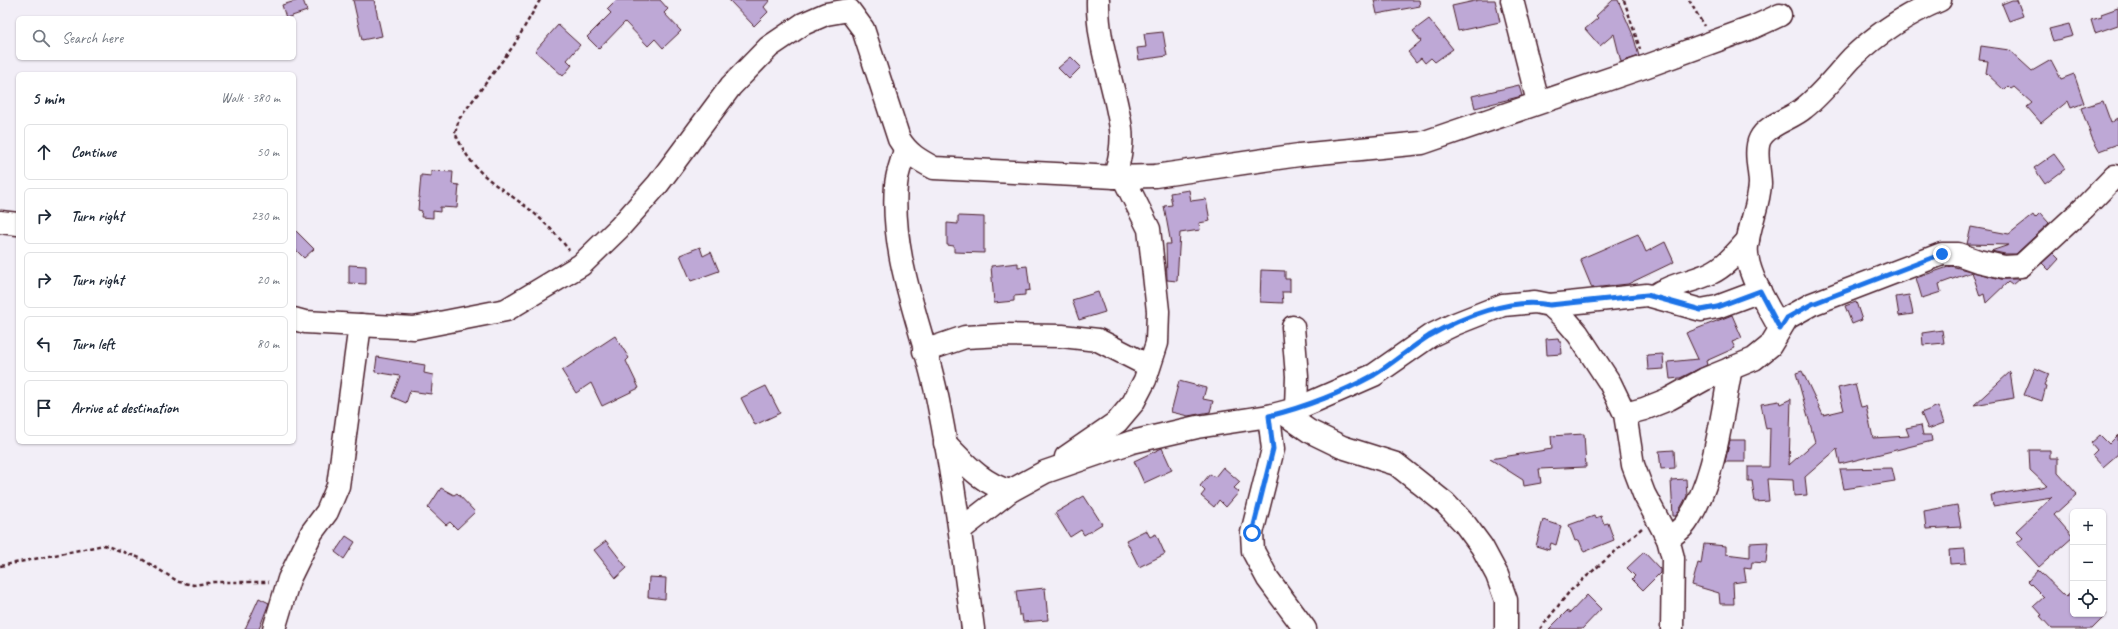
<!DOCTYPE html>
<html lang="en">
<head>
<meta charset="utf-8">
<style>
	:root { --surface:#fff; --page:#f2f2f3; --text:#1f2937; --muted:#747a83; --line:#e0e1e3 }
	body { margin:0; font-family:Caveat,sans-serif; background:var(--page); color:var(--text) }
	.controls { position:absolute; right:12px; bottom:12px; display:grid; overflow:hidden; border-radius:6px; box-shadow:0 1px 3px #0004 }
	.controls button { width:36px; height:36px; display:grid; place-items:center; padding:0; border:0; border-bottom:1px solid var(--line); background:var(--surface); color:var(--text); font:20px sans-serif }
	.stop { position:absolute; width:12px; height:12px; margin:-9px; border:3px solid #1a73e8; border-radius:50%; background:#fff }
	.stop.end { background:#1a73e8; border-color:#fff; box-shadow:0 1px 4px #0008 }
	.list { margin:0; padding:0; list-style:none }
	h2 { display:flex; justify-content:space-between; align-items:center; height:52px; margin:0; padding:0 16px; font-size:17px }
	h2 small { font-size:13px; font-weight:400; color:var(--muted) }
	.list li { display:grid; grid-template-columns:26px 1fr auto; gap:12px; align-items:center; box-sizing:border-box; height:56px; margin:0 8px 8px; padding:0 8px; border:1px solid var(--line); border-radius:6px }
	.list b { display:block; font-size:15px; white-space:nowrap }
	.list em { font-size:13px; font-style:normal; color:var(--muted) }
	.icon { flex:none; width:22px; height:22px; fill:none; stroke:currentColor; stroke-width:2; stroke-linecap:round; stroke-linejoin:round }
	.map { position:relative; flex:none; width:2118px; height:629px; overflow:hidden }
	.search { position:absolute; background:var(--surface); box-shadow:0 1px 3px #0004; left:16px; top:16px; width:280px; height:44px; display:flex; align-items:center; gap:10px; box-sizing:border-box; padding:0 14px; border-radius:6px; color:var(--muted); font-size:15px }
	.panel { position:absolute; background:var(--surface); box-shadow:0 1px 3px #0004; left:16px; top:72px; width:280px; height:372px; border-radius:6px }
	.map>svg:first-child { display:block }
</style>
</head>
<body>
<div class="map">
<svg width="2118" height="629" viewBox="0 0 2118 629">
	<rect width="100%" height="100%" fill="#f2eef7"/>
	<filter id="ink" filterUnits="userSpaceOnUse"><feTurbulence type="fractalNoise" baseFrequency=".025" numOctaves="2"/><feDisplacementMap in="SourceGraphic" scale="8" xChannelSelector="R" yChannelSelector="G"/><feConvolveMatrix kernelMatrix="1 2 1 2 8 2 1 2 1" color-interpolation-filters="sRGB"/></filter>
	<g filter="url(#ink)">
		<g fill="#bea8d6" stroke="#4a1f2b">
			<polygon points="299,0 303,0 307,11 286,18 282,5"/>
			<polygon points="353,0 374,0 382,36 362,40"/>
			<polygon points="616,0 660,0 668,9 664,13 681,31 663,48 655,39 648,46 625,22 599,49 587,37 611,13 607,9"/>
			<polygon points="729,0 770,0 764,7 768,12 754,26"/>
			<polygon points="1374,0 1419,0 1420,6 1377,14"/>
			<polygon points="1479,0 1495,0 1500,22 1458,31 1452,6"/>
			<polygon points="1613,0 1618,0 1633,35 1639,56 1621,62 1614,34 1600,46 1585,29 1598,18 1596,16"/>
			<polygon points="2012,0 2017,0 2023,16 2009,21 2002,4"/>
			<polygon points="2118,8 2118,25 2095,33 2091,20 2102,17 2101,14"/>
			<polygon points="1429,19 1453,49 1435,62 1431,58 1425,63 1421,58 1416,62 1408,52 1421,41 1413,31"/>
			<polygon points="2069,24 2073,36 2053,41 2049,29"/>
			<polygon points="558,25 580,45 567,60 572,65 563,76 535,51"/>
			<polygon points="1163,32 1167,56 1139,60 1137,48 1146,47 1144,34"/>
			<polygon points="1981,46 2009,50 2032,71 2051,60 2061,79 2074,74 2084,103 2071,108 2068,101 2041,123 2027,107 2032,103 2014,87 2011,89 2008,86 2004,90 1986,73 1988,61 1979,60"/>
			<polygon points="1071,57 1081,67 1069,79 1058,68"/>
			<polygon points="1519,85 1522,96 1475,108 1472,96"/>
			<polygon points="2103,101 2111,123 2118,118 2118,144 2099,151 2092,138 2081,108"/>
			<polygon points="2054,154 2065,169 2045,184 2034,168"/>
			<polygon points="431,171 453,172 452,184 459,185 457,208 440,207 440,212 433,211 433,218 421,217 422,211 418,210 421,175 431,176"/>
			<polygon points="1189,190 1191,201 1206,199 1210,221 1199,223 1200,230 1180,233 1177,281 1167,280 1166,244 1171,244 1164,206 1172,205 1170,193"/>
			<polygon points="2040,213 2049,223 2016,254 2005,254 1991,251 2009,245 1967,244 1971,227 2009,234 2033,215 2035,218"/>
			<polygon points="958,216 984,217 984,253 954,252 954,246 947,245 947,223 958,224"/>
			<polygon points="294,229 314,249 304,258 294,248"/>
			<polygon points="1638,234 1646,252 1665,242 1674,262 1628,284 1592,288 1580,259"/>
			<polygon points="700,247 703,256 711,252 719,271 691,281 680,255"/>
			<polygon points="2053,253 2059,259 2049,270 2042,263"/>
			<polygon points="1018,263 1018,267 1027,266 1030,290 1025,291 1025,295 1014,296 1014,301 994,303 991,266"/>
			<polygon points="349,265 366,266 366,284 349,283"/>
			<polygon points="1951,266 2001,279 2019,279 2012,285 2008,282 1986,303 1984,294 1980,296 1972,272 1939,284 1941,292 1922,298 1916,278"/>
			<polygon points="1261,270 1285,271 1285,279 1290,279 1290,292 1282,292 1283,303 1260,302"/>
			<polygon points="1098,292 1105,312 1079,320 1072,300"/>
			<polygon points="1909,295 1913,314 1899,316 1896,297"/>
			<polygon points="1856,302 1862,320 1852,324 1845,306"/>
			<polygon points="1732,315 1742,338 1732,342 1735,348 1706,361 1707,365 1680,378 1670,379 1668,362 1698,359 1686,333"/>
			<polygon points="1942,330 1944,343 1923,345 1922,333"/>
			<polygon points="615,336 629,358 626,361 639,388 602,406 591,383 576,393 562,371"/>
			<polygon points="1558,338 1559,342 1561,342 1562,354 1547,355 1546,339"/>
			<polygon points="1663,354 1664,369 1648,370 1647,355"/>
			<polygon points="377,357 425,365 424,373 433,375 431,394 410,391 406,403 392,397 400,376 375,372"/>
			<polygon points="2035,368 2049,374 2044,385 2046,386 2042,401 2024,395"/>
			<polygon points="1802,371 1823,415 1844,410 1838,388 1855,384 1861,407 1866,406 1873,438 1909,436 1906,428 1921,425 1923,435 1931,435 1932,441 1840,464 1837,449 1805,477 1807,495 1794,496 1793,480 1767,479 1769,501 1755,502 1752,481 1748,481 1748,467 1769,467 1770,428 1766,429 1761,404 1779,401 1780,404 1791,399 1789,465 1815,442 1796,373"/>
			<polygon points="2010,372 2014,398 1974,405"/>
			<polygon points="1179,381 1206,388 1203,399 1213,401 1210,412 1188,416 1171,412"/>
			<polygon points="766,386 780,413 755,425 741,398"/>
			<polygon points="1938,406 1944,423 1928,429 1921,413"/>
			<polygon points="1584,434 1586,467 1539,469 1541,483 1524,486 1523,480 1490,459 1552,449 1551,436"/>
			<polygon points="2100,435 2109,444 2118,435 2118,454 2103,467 2092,455 2097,450 2091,443"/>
			<polygon points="1730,440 1745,440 1745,462 1725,462"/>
			<polygon points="1162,448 1172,470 1144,483 1134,461"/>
			<polygon points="1674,450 1675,468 1661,469 1659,451"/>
			<polygon points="2029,450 2050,450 2050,458 2058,458 2058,473 2077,494 2054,515 2073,537 2039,567 2017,543 2023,538 2016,531 2052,497 1993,506 1991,495 2047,486 2030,470"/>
			<polygon points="1223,467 1240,482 1234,488 1239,492 1226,507 1219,500 1214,507 1201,496 1205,491 1200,486 1210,474 1215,477"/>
			<polygon points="1892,468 1895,481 1844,489 1840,469"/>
			<polygon points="1686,479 1687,496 1676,516 1673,516 1671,480"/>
			<polygon points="441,488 454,495 457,493 475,512 457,529 450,522 446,525 428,508"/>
			<polygon points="1084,496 1102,524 1084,535 1081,530 1070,537 1055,513"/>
			<polygon points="1957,505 1961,527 1926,529 1924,511"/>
			<polygon points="1594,516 1595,518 1601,516 1604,524 1608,523 1614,540 1584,552 1579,540 1575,541 1569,525"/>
			<polygon points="1543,520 1561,526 1556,545 1551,543 1549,550 1536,546"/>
			<polygon points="1146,530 1150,537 1156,534 1165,554 1139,567 1126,540"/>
			<polygon points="346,536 355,542 344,559 335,552"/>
			<polygon points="606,541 627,568 616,578 594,550"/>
			<polygon points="1768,542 1766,563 1752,562 1751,569 1744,568 1746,581 1733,583 1734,604 1720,604 1719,593 1692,585 1698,563 1701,564 1704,544 1726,546 1726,554 1750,557 1750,543"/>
			<polygon points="1965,549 1966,563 1950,564 1949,550"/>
			<polygon points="1644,552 1660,569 1660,573 1643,590 1632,579 1635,576 1627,568"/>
			<polygon points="2038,570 2066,597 2073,591 2073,614 2107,614 2092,629 2052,629 2040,616 2042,615 2034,606 2044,597 2028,581"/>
			<polygon points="649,577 666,578 665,599 648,597"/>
			<polygon points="1045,588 1048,620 1023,622 1022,615 1019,615 1016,591"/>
			<polygon points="1587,595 1601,609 1582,629 1549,629 1567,611 1570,613"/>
			<polygon points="259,598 269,603 259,629 245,629"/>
		</g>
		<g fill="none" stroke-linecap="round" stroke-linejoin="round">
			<defs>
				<g id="minor">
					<path d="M 1098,0 C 1097,47 1115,84 1121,129 C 1123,145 1119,161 1115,177"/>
					<polyline points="1512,0 1538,102"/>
					<path d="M 905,150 C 902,161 897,173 896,185 C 890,260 924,330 938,401 C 953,477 963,553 973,629"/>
					<polyline points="0,222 18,224"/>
					<path d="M 1654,296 C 1671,284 1692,282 1711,273 C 1726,266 1737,252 1748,240"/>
					<polyline points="1550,305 1647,295 1701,310 1717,307 1760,291"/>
					<path d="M 294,319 L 305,322 L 414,328 L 506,310 L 581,265 L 619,228 L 658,184 L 731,86 L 769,47 L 803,24 L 826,14 L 849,10 L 863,29 L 899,139 C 908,154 919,160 934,168 L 1115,177 L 1155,176 L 1299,155 L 1422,143 L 1647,66 L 1754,27 L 1780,15"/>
					<polyline points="1293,327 1297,376 1296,409"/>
					<path d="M 1780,329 C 1769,307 1744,271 1747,246 C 1749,225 1759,205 1760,184 C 1760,171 1754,151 1760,139 C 1767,124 1792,119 1804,108 C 1822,94 1836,75 1852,58 C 1877,34 1909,13 1940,0"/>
					<polyline points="924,351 965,337 1003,335 1062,336 1098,340 1149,366"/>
					<polyline points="1283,413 1309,431 1342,447 1396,464 1445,503 1465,524 1482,547 1497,575 1506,600 1506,629"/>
					<polyline points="1625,414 1644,409 1669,399 1705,379 1754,359 1770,346 1787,318 1812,304 1942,254 1958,254 1978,261 2004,267 2021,266 2084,208 2115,176"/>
					<polyline points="1269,416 1273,449 1252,533 1253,551 1268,579 1305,629"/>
					<path d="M 945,443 C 965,463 982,484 1010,491"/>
					<polyline points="1066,457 1117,422 1133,403 1145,380 1157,343 1158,311 1149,229 1123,177"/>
					<polyline points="960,530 1010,491 1045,472 1132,442 1197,427 1269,416 1296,409 1374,375 1430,336 1455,324 1503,305 1535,302 1550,305 1566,320 1578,334 1610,383 1625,414 1633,465 1644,494 1668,539 1673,558 1672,629"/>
					<path d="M 1668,539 C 1674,534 1682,529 1686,523 C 1715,482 1721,417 1731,368"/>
					<polyline points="274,629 289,579 312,532 327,512 338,486 360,325"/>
				</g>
			</defs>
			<use href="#minor" stroke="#4a1f2b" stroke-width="25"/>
			<g stroke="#4a1f2b" stroke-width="2.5" stroke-dasharray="4 3" stroke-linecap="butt">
				<path d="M 540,0 L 514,45 L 459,119 L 455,133 C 475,177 493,181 529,209 C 544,221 557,235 569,250"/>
				<polyline points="1624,0 1640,49"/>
				<polyline points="1689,0 1704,26"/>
				<polyline points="0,566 104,545 140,558 179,582 194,585 214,582 269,582"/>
				<polyline points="1540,629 1570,591 1642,528"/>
			</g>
			<use href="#minor" stroke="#fff" stroke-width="22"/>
		</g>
	</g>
	<g fill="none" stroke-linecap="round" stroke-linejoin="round" filter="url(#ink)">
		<path stroke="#1a73e8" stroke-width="5" d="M 1252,533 L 1273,449 L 1269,416 C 1305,407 1341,393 1374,375 C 1393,363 1410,348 1429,336 C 1462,317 1512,297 1550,305 L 1647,295 L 1701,310 L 1717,307 L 1760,291 L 1780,329 L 1787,318 L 1812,304 L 1942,254"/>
	</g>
</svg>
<div class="controls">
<button>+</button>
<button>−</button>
<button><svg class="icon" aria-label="locate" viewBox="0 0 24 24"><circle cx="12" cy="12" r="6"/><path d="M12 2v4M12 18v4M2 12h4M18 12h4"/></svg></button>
</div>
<div class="stop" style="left:1252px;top:533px"></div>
<div class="stop end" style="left:1942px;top:254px"></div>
<div class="search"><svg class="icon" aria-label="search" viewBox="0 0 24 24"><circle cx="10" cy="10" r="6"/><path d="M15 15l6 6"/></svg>Search here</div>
<section class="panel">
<h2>5 min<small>Walk · 380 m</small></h2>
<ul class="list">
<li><svg class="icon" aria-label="ahead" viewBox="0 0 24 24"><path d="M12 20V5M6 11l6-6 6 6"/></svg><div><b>Continue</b></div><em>50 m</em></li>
<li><svg class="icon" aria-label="right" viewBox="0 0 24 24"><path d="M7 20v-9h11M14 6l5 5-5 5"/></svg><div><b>Turn right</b></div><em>230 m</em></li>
<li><svg class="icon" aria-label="right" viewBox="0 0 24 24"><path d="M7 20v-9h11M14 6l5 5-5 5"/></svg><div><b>Turn right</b></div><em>20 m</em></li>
<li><svg class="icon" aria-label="left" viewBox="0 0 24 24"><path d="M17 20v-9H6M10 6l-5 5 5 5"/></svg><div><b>Turn left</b></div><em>80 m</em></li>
<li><svg class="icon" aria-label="arrive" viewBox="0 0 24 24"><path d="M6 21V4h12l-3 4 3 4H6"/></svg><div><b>Arrive at destination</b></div></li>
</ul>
</section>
</div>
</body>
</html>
